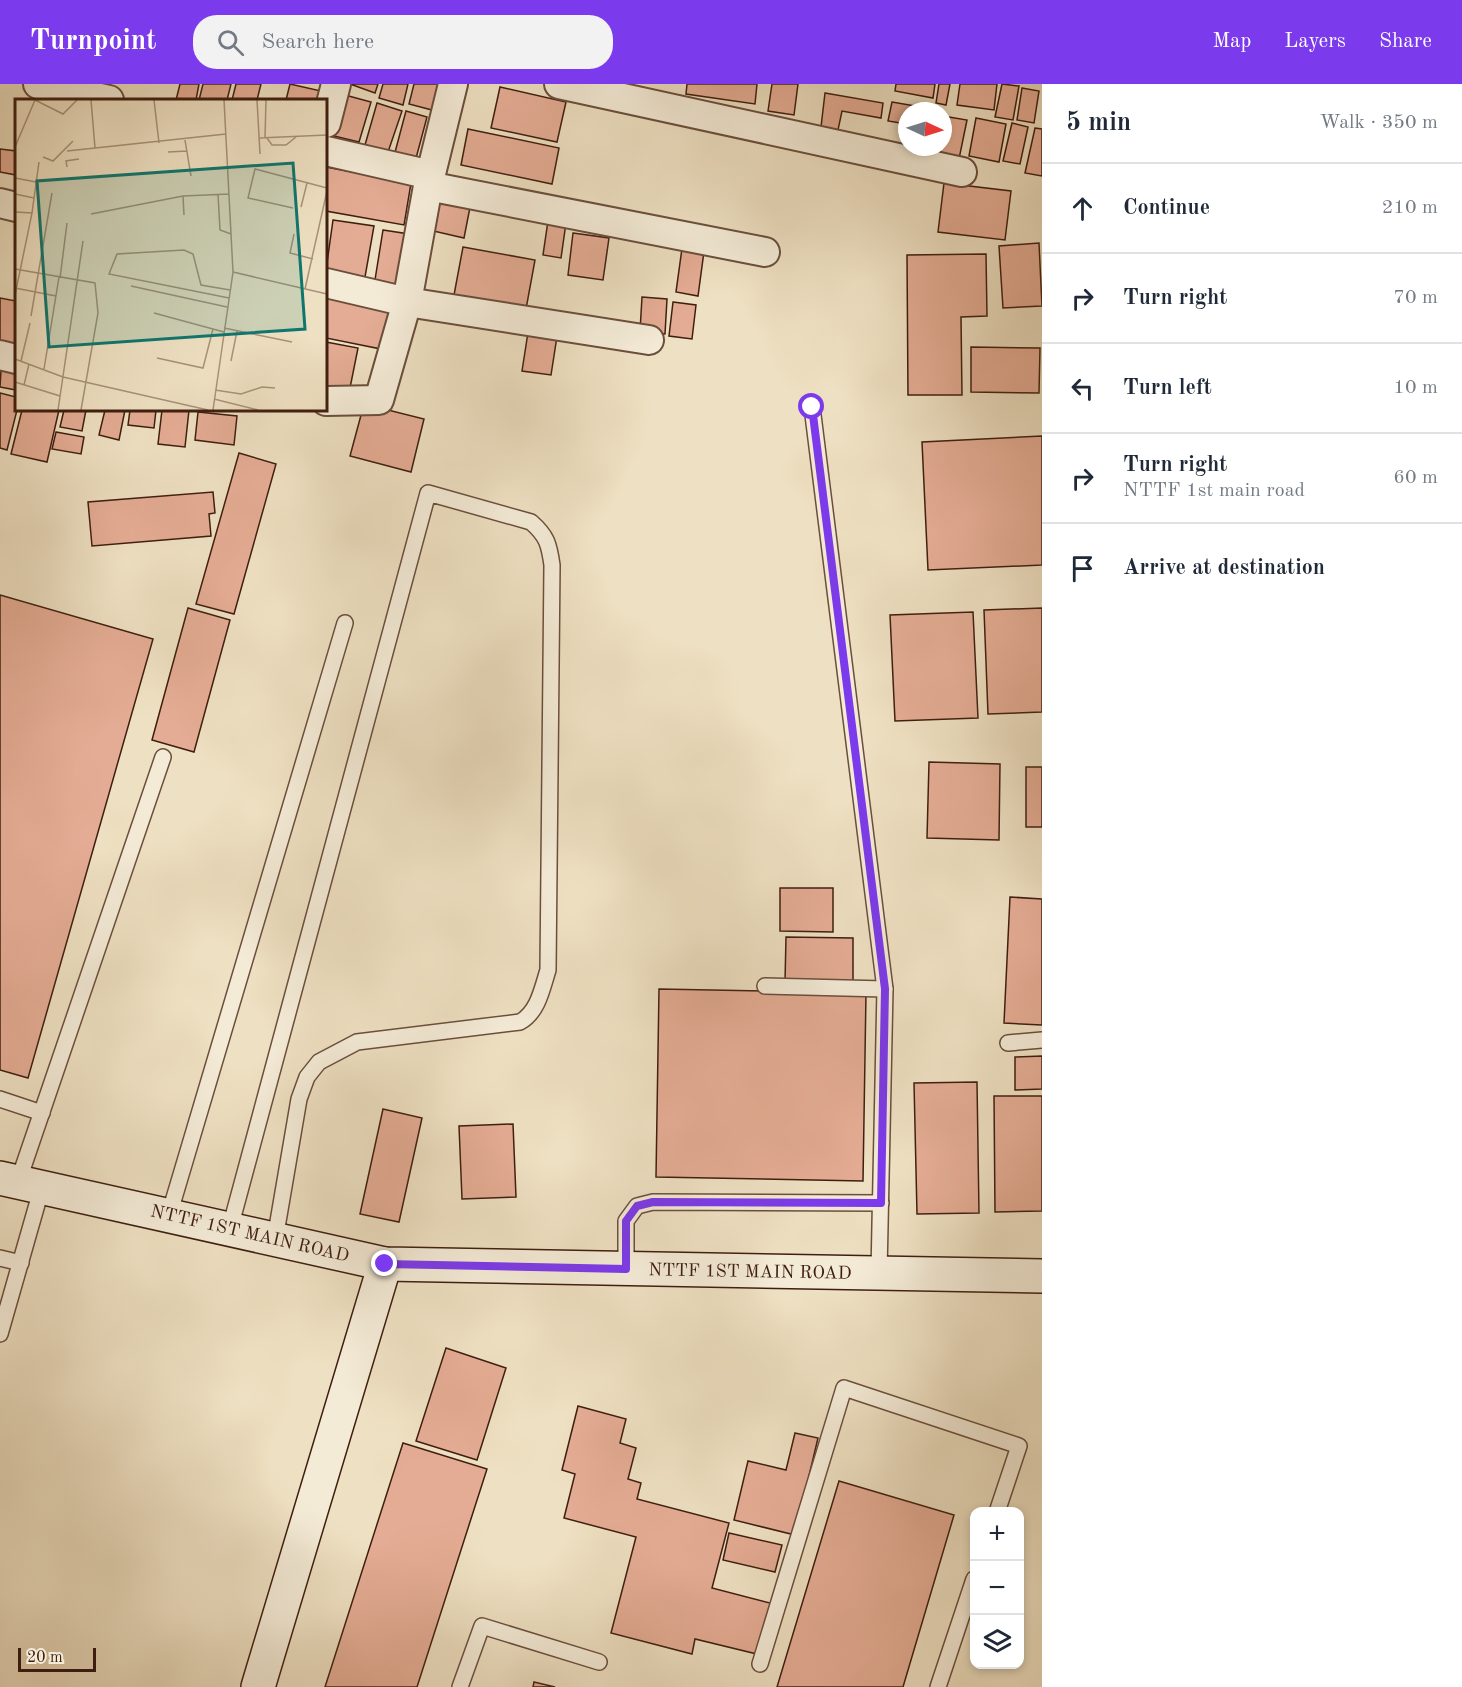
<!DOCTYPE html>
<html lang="en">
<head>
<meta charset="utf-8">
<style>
	:root { --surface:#fff; --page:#f2f2f3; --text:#1f2937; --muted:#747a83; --line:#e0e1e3; --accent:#7c3aed }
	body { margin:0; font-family:"Old Standard TT",serif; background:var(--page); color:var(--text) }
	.controls { position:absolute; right:18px; bottom:18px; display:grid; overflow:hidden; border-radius:12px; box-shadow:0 3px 9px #0003 }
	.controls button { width:54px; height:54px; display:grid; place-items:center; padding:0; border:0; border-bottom:2px solid var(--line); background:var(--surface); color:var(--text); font:30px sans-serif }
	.compass { position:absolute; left:898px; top:18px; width:54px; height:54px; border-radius:50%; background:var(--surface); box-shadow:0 3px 9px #0003; rotate:94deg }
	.scale { position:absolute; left:18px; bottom:15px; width:78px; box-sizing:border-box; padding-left:6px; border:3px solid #3f1e0f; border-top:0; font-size:16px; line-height:21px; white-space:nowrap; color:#3f1e0f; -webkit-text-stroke:4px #f4ebd7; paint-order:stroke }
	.stop { position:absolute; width:18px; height:18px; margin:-14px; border:4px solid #7c3aed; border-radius:50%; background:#fff }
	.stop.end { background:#7c3aed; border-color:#fff; box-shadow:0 2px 6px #0008 }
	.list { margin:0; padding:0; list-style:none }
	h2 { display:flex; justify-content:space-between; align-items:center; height:78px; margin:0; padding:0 24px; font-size:26px }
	h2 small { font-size:20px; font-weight:400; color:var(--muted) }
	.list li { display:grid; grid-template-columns:39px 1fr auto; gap:18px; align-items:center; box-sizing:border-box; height:90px; padding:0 24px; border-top:2px solid var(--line) }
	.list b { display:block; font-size:22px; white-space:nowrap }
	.list p { margin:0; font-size:20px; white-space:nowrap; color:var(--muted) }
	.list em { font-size:20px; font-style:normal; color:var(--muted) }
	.icon { flex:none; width:33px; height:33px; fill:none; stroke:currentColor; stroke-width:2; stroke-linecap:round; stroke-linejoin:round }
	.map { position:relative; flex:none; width:1042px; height:1603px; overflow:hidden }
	header { display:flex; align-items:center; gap:36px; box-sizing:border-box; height:84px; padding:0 30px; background:var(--accent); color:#fff }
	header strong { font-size:28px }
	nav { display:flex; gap:33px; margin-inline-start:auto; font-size:21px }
	.search { width:420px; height:54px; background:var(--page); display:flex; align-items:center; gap:15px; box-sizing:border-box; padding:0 21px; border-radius:24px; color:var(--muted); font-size:22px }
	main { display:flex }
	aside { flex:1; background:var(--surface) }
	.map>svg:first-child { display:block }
</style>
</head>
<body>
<header>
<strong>Turnpoint</strong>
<div class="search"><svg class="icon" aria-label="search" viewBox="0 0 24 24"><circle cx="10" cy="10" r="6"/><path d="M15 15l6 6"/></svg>Search here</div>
<nav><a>Map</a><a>Layers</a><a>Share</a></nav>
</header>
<main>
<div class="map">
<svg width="1042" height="1603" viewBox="0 0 1042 1603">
	<rect width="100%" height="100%" fill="#eee0c2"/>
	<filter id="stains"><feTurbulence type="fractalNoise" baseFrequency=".00333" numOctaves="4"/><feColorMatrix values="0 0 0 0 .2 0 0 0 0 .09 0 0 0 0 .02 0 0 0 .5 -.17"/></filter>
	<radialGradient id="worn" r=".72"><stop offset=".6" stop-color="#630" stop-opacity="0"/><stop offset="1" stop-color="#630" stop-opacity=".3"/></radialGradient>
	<g fill="#e4ac94" stroke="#3f1e0f" stroke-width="1.5">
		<polygon points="180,0 199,0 196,16 176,16"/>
		<polygon points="203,0 231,0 227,16 199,16"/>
		<polygon points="236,0 261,0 257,16 232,16"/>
		<polygon points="290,0 321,7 319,16 286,16"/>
		<polygon points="350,0 378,0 375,9"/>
		<polygon points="383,0 408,0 403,21 379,14"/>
		<polygon points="414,0 438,0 432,26 409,20"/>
		<polygon points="687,0 757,0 755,20 686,10"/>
		<polygon points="772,0 798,0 794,31 768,27"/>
		<polygon points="896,0 935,0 933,14 895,7"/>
		<polygon points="939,0 950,0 946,21 936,19"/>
		<polygon points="960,0 997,0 994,26 957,21"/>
		<polygon points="1002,0 1019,2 1013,36 995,33"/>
		<polygon points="500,3 566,18 557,58 491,44"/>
		<polygon points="1022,4 1039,7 1034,39 1017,36"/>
		<polygon points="825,9 883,19 881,34 842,27 838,46 821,43"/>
		<polygon points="345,11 371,18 359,58 334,52"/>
		<polygon points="892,18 927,24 926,27 907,27 907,40 888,37"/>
		<polygon points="377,19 402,27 388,68 365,61"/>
		<polygon points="406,27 427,33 415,78 394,72"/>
		<polygon points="943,32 967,36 959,75 921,68 922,63 943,63"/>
		<polygon points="976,34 1006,40 999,78 969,72"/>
		<polygon points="1012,39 1028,43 1020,80 1003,77"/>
		<polygon points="1035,44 1042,45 1042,92 1025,89"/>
		<polygon points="468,45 559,64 552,100 461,81"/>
		<polygon points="0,65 16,67 16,91 0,88"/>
		<polygon points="326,83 411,99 404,141 326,127"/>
		<polygon points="944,99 1011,107 1005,156 938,148"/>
		<polygon points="437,106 472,113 464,154 429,146"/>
		<polygon points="549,130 567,132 561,174 543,171"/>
		<polygon points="333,136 374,142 365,193 326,186"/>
		<polygon points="383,146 409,150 400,206 374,202"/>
		<polygon points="573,149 609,154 603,196 568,191"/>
		<polygon points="683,157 705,160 698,212 676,208"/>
		<polygon points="1039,159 1042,222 1003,224 999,162"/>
		<polygon points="463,163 535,176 526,225 454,211"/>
		<polygon points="986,170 987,232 961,233 962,311 908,311 907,171"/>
		<polygon points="326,209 391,221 381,265 326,254"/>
		<polygon points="642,213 667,215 665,250 640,247"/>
		<polygon points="0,214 16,217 16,262 0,259"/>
		<polygon points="673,218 696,221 692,255 669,252"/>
		<polygon points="529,242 558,246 551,291 522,287"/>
		<polygon points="326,258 358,264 349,309 326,308"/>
		<polygon points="971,263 1040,264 1039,309 971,308"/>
		<polygon points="1,286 16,290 16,306 0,303"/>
		<polygon points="0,309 16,313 17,326 7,366 0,364"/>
		<polygon points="364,320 424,335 411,388 350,372"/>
		<polygon points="22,326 59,326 47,378 11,370"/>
		<polygon points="64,326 86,326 82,347 60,343"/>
		<polygon points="105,326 125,326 119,356 99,351"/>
		<polygon points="130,326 156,326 154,344 128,341"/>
		<polygon points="162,326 189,326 185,363 158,360"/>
		<polygon points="198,328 237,332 234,361 195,356"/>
		<polygon points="56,348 84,353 81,370 52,365"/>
		<polygon points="1042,352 1042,481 928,486 922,358"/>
		<polygon points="239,369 276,380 234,530 196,520"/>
		<polygon points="213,408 215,429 209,430 211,452 92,462 88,418"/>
		<polygon points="0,511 153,555 28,994 0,986"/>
		<polygon points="188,524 230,536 194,668 152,656"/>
		<polygon points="1042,524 1042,628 988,630 984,526"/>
		<polygon points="973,528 978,634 895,637 890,531"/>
		<polygon points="929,678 1000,680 999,756 927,754"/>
		<rect x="1026" y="683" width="16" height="60"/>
		<polygon points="780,804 833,804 833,848 780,847"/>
		<polygon points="1010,813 1042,815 1042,941 1004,939"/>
		<polygon points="786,853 853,854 853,899 785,898"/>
		<polygon points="659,905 866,909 863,1097 656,1093"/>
		<polygon points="1042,972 1042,1005 1015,1006 1015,973"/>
		<polygon points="977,998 979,1129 917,1130 914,999"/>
		<polygon points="994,1012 1042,1012 1042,1127 995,1128"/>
		<polygon points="383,1025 422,1034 399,1138 360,1130"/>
		<polygon points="513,1040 516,1113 462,1115 459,1042"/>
		<polygon points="446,1264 506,1284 477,1376 416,1357"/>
		<polygon points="578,1322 626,1335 620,1359 636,1364 628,1395 641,1399 637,1415 729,1439 712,1504 774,1520 761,1571 695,1555 692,1570 611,1549 636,1453 564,1434 575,1390 562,1386"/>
		<polygon points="795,1349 818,1354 795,1451 734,1436 748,1377 786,1386"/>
		<polygon points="403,1359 487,1385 417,1603 325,1603"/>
		<polygon points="839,1397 954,1431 903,1603 777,1603"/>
		<polygon points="729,1449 782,1461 775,1488 723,1476"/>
		<polygon points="534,1598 555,1603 533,1603"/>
	</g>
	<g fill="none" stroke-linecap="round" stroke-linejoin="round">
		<defs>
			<g id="lane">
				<polyline points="812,323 885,905 879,1189"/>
				<polyline points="765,902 885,905"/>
				<polyline points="1008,959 1042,956"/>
				<polyline points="0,1015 42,1029"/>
				<polyline points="18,1098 163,673"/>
				<polyline points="169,1131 345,539"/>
				<path d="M 230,1144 L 428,409 L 531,438 C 547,452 549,460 552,481 L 548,886 C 542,905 538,928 520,938 L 357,958 L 319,978 L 307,993 L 299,1015 L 275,1155"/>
				<polyline points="0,1174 21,1179"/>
				<polyline points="626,1185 626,1137 637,1122 653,1118 881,1119"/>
				<polyline points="0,1250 42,1103"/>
				<polyline points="760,1580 844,1304 1019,1362 997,1428"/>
				<polyline points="460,1603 482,1542 599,1578"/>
				<polyline points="938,1603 974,1495"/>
			</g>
			<g id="street">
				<polyline points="38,0 109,16"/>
				<polyline points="559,0 962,88"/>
				<polyline points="326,39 336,0"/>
				<polyline points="326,67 431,91"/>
				<polyline points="428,102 765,168"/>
				<polyline points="0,119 16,123"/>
				<polyline points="326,199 407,218 649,256"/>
				<polyline points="0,271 16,275"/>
				<polyline points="326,317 379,316 407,218 428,102 453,0"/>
			</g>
			<g id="secondary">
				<polyline points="0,1094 385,1180 1042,1192"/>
				<polyline points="258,1603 385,1180"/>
			</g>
		</defs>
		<use href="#lane" stroke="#6b4e3c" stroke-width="18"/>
		<use href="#street" stroke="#6b4e3c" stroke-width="32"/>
		<use href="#secondary" stroke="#3f1e0f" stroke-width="36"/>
		<use href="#lane" stroke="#f4ebd7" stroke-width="15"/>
		<use href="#street" stroke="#f4ebd7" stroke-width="28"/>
		<use href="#secondary" stroke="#f4ebd7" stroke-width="33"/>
	</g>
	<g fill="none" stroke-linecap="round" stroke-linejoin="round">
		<polyline stroke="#7c3aed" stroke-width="8" points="385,1180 626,1185 626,1137 637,1122 653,1118 881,1119 885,905 812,323"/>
	</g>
	<g text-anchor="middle" stroke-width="4.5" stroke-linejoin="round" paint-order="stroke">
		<g font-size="18" fill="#3f1e0f" stroke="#f4ebd7">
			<text transform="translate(250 1149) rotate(13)" y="6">NTTF 1ST MAIN ROAD</text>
			<text transform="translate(750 1187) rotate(1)" y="6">NTTF 1ST MAIN ROAD</text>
		</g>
	</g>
	<g transform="translate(15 15)">
		<rect width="312" height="312" fill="#eee0c2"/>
		<path fill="none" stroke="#a8927a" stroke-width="1.5" d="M 20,1 L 48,15 L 62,1M 76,1 L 80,49M 139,1 L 144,44M 242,1 L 245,55M 244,39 L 312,36M 250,39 L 251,1M 252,39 L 257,46 L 271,46 L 281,38M 170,41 L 176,77M 0,48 L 20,1M 52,52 L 211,35M 153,53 L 172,52M 28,58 L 38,62 L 58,42M 52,68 L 51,62 L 64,60M 0,79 L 21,83M 0,95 L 19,99M 203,95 L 205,131 L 216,135M 168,97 L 169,116M 286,108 L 292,84M 278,109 L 233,99 L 240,70 L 312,89M 0,113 L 17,114 L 0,196M 17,114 L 24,63M 76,115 L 168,97 L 214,95M 279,135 L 275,154 L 298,160M 0,170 L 80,184 L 83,214 L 66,311M 218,173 L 312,195M 45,179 L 52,124M 116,187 L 212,208M 0,189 L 41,197M 290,190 L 312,92M 214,199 L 94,175 L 102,155 L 169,151 L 178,155 L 186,186 L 215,191M 139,214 L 209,233M 16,217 L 37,94M 209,229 L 277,243M 142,259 L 188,269 L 198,230M 0,260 L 48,278 L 193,311M 6,262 L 15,224M 216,262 L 222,232M 29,270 L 44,178M 0,283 L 45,297M 9,286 L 14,265M 200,291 L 226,295 L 247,288 L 260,289M 199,300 L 243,311M 43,311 L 68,142M 198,311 L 218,173 L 209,1"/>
		<path fill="#0f766e" fill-opacity="0.15" stroke="#0f766e" stroke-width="3" d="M 278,64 L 290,230 L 34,248 L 22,82 Z"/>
		<rect width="312" height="312" fill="none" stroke="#3f1e0f" stroke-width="3"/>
	</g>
	<rect width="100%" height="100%" filter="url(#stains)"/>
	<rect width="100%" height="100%" fill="url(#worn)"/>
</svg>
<div class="controls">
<button>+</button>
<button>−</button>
<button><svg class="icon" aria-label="layers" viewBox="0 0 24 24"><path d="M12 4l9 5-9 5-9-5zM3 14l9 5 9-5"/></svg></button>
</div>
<svg class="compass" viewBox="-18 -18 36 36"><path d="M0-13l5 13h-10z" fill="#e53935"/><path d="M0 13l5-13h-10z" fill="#747a83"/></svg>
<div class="scale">20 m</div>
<div class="stop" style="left:812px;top:323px"></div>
<div class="stop end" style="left:385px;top:1180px"></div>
</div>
<aside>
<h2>5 min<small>Walk · 350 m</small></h2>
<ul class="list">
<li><svg class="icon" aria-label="ahead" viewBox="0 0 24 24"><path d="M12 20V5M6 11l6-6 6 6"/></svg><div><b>Continue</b></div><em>210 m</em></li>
<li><svg class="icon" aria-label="right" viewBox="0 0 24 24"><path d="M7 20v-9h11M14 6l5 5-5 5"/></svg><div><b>Turn right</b></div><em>70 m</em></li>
<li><svg class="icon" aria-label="left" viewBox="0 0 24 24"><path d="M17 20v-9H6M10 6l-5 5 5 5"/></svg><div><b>Turn left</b></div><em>10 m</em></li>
<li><svg class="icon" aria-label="right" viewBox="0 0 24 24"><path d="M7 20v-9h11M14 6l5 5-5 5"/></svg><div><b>Turn right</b><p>NTTF 1st main road</p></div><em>60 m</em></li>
<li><svg class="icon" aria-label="arrive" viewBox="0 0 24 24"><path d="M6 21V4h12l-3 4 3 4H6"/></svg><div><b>Arrive at destination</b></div></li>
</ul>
</aside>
</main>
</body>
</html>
